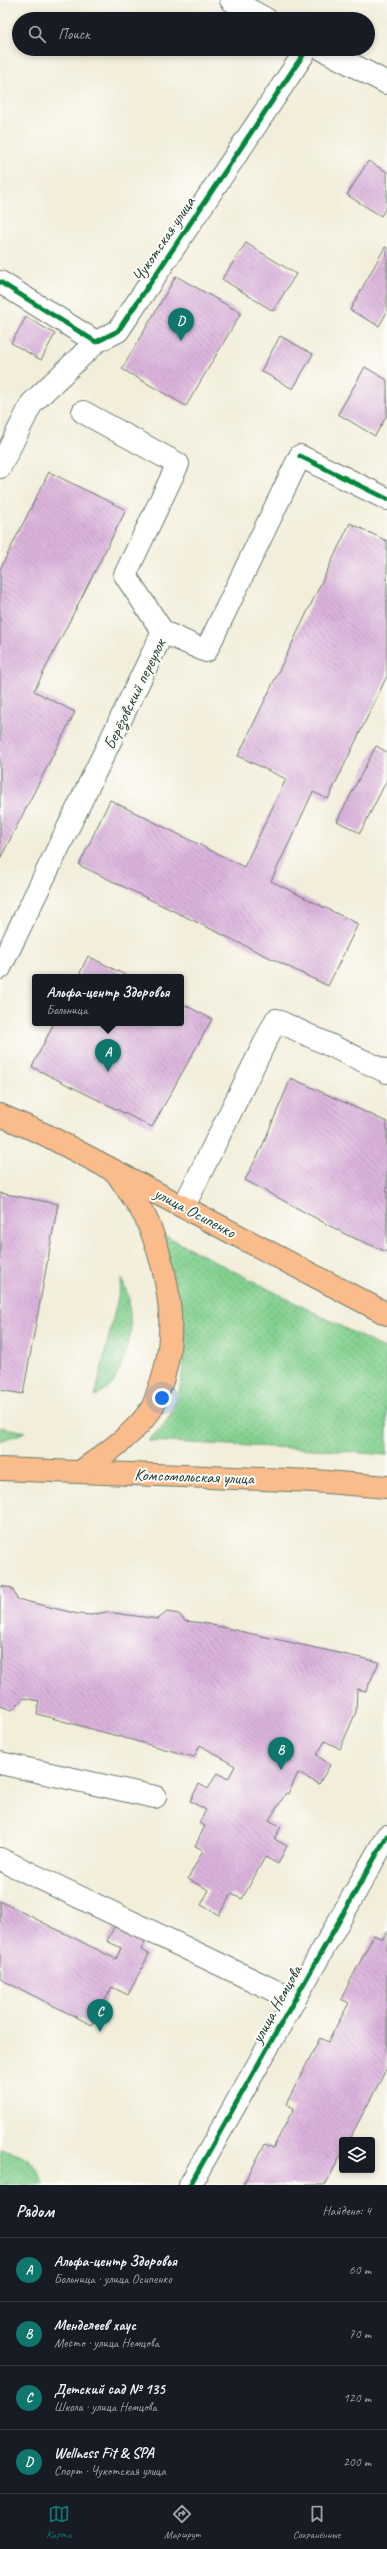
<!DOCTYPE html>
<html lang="ru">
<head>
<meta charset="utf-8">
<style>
	:root { --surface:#171b24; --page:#20242c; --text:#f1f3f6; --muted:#9ea1a6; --line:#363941; --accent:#0f766e }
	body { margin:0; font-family:Caveat,sans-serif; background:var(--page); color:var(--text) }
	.controls { position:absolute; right:12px; bottom:12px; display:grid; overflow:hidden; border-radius:4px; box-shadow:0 2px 6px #0003 }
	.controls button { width:36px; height:36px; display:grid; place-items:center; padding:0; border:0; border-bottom:1px solid var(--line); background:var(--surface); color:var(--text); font:20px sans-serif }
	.you { position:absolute; left:162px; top:1398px; width:14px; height:14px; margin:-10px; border:3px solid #fff; border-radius:50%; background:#1a73e8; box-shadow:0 0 0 6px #1a73e833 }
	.badge { display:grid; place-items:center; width:26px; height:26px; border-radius:50%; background:var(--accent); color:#fff; font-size:13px; font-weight:700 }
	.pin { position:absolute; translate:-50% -33px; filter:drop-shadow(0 1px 2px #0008) }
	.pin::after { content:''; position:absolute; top:21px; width:14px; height:12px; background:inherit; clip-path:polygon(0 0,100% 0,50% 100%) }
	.popup { position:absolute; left:32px; top:974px; width:152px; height:52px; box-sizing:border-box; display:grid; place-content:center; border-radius:4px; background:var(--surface); filter:drop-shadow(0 1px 3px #0005); font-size:13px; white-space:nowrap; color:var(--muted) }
	.popup b { font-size:15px; color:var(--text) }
	.popup::after { content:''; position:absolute; left:50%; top:100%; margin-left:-8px; border:8px solid transparent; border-top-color:var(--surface) }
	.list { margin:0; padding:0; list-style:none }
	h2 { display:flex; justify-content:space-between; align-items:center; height:52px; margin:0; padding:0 16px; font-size:17px }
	h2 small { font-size:13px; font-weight:400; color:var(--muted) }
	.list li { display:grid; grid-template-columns:26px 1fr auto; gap:12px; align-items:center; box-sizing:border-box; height:64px; padding:0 16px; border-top:1px solid var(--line) }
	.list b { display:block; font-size:15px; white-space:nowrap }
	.list p { margin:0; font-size:13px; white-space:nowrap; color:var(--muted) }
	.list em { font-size:13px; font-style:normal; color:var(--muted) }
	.icon { flex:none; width:22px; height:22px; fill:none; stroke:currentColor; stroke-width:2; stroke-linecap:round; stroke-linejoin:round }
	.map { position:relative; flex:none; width:387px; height:2185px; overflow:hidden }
	.search { position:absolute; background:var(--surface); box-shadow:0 2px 6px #0003; left:12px; right:12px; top:12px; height:44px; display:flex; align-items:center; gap:10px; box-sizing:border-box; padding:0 14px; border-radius:22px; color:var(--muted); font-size:15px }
	.sheet { height:308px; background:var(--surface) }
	nav { display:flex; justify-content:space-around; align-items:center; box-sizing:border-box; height:56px; border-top:1px solid var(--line); background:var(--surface); font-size:11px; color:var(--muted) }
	nav a { display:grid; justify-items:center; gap:2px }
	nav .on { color:var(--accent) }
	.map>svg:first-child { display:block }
</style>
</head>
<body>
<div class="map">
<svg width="387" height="2185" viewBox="0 0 387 2185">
	<defs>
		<pattern id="grass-dots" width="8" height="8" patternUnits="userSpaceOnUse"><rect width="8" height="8" fill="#83d08f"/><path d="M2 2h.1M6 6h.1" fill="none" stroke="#6baa76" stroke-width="1.8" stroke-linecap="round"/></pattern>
		<pattern id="building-back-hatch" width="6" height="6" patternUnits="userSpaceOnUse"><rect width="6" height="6" fill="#dbb3dd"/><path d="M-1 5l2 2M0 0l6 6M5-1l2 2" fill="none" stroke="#b193b4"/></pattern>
	</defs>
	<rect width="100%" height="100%" fill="#fdfcf7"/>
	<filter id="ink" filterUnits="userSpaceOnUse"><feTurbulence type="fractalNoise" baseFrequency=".025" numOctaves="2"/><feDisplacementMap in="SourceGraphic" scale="8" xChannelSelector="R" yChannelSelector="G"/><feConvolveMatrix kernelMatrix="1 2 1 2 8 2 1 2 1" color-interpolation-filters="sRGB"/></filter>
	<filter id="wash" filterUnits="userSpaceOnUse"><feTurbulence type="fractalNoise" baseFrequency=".012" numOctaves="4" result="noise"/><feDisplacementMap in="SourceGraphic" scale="16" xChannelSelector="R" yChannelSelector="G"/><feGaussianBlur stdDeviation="0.9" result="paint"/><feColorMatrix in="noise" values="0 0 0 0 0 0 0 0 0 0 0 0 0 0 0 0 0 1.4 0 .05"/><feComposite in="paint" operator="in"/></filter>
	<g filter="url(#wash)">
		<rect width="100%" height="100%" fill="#f2eeda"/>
		<g fill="url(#grass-dots)" stroke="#518662">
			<path d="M 162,1234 L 387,1350 L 387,1455 L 314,1449 L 148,1441 C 155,1433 164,1426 169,1417 C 198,1363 177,1290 162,1234 Z"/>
			<polygon points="122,1279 129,1299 131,1332 124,1358 113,1384 95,1397"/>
			<polygon points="0,1427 26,1432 0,1441"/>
			<path d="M 1,2149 C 24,2153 38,2162 44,2185 L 0,2185 Z"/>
		</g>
		<g id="blocks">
			<g fill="url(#building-back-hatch)">
				<polygon points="368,161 387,172 387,206 381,216 347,195"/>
				<polygon points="246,243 296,274 273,311 222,279"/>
				<polygon points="385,247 387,248 387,312 379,326 350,310"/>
				<polygon points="176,276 241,313 186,406 122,369"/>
				<polygon points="26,317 55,334 41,360 11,343"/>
				<polygon points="280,336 313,354 293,389 261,371"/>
				<polygon points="365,367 387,380 387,415 375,436 338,414"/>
				<polygon points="49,472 126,510 34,691 75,712 0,859 0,569"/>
				<polygon points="350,523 387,541 387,676 328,799 313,792 271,881 358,924 328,986 79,865 110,800 244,867 286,779 238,756"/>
				<polygon points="376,746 387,752 387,780 360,833 337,821"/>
				<polygon points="88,956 129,977 78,977"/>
				<polygon points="181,1003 212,1019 152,1127 32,1067 54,1023 181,1023"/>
				<polygon points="291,1078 387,1122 387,1252 347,1235 245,1180 261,1149"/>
				<polygon points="0,1193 58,1204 23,1394 0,1390"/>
				<polygon points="0,1586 12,1588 17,1599 78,1614 91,1615 106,1612 158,1619 167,1612 179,1614 185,1621 203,1623 379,1662 366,1691 357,1689 356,1712 340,1749 325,1741 317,1755 330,1765 319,1784 298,1773 288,1794 286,1793 269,1820 281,1827 274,1839 287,1846 278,1864 265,1857 242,1899 231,1894 219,1915 201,1905 209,1890 188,1879 203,1850 195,1846 205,1826 199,1823 206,1810 190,1801 199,1784 208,1789 217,1773 228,1779 235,1766 200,1745 194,1757 37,1714 39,1701 24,1698 12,1710 0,1706"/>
				<polygon points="0,1901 116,1959 121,1948 107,1941 116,1923 147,1938 141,1950 149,1954 128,1995 112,1987 92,2025 0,1979"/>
				<polygon points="387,1931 387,2068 349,2140 342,2140 342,2153 325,2185 243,2185 265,2144 273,2148 294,2108 286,2104 320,2038 328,2042 338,2023 349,2003 341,1999 374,1935 383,1939"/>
			</g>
		</g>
	</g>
	<g filter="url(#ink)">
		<use href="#blocks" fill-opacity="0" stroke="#697b6e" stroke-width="1"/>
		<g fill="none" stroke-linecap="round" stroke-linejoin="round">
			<defs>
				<g id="minor">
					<polyline points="231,0 266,19"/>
					<polyline points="322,49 387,83"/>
					<polyline points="0,282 96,342 118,331 307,49"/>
					<polyline points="83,412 178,464 125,575 163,632"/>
					<polyline points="0,467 32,403 96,342"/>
					<polyline points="0,968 163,632 206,651 300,456 387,499"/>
					<polyline points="184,1206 276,1020 387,1072"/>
					<polyline points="0,1763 155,1797"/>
					<polyline points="0,1859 294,2000"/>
					<polyline points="190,2185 387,1836"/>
				</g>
				<g id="major">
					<polyline points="0,1115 46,1135 387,1314"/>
					<polyline points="0,1469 314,1481 387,1487"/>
					<path d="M 80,1472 C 105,1454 131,1437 150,1411 C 154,1406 156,1398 158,1392 C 180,1338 170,1276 148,1223 C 141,1206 126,1189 116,1172"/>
				</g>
			</defs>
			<use href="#minor" stroke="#697b6e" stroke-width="24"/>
			<use href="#major" stroke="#697b6e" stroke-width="24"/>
			<use href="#minor" stroke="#fff" stroke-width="22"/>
			<use href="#major" stroke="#f9bc8a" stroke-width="22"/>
			<defs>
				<g id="cycleway">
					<polyline points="0,282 96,342 118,331 307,49"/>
					<polyline points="300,456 387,499"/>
					<polyline points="190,2185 387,1836"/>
				</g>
			</defs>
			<use href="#cycleway" stroke="#fdfcf7" stroke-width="8"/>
			<use href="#cycleway" stroke="#00873e" stroke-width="5"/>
		</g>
	</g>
	<g text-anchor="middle" stroke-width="4" stroke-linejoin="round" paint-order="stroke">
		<g font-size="17" fill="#1f3d34" stroke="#fdfcf7">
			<text transform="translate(163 239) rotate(-56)" y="6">Чукотская улица</text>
			<text transform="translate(134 694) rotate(-64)" y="6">Берёзовский переулок</text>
			<text transform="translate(195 1212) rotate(28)" y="6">улица Осипенко</text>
			<text transform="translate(194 1476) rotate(2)" y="6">Комсомольская улица</text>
			<text transform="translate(276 2004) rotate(-61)" y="6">улица Немцова</text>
		</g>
	</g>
</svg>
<div class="controls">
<button><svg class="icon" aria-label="layers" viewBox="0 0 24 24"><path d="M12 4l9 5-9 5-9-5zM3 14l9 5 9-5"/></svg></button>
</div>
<div class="you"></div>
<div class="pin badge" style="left:108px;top:1072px">A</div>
<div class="popup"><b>Альфа-центр Здоровья</b>Больница</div>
<div class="pin badge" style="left:281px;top:1770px">B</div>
<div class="pin badge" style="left:100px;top:2032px">C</div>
<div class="pin badge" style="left:181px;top:341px">D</div>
<div class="search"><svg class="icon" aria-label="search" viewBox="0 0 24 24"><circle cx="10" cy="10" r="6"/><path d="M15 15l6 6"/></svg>Поиск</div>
</div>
<section class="sheet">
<h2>Рядом<small>Найдено: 4</small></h2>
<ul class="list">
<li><span class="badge">A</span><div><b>Альфа-центр Здоровья</b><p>Больница · улица Осипенко</p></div><em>60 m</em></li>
<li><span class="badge">B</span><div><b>Менделеев хаус</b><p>Место · улица Немцова</p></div><em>70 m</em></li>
<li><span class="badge">C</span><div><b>Детский сад № 135</b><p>Школа · улица Немцова</p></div><em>120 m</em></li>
<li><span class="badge">D</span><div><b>Wellness Fit &amp; SPA</b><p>Спорт · Чукотская улица</p></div><em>200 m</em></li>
</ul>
</section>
<nav>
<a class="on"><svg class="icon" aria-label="map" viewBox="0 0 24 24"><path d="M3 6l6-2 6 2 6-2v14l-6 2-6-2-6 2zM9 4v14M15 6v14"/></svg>Карта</a>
<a><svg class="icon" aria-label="directions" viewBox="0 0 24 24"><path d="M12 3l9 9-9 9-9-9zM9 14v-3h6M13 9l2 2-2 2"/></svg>Маршрут</a>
<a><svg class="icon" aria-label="saved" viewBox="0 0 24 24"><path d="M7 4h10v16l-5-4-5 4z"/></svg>Сохранённые</a>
</nav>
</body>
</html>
